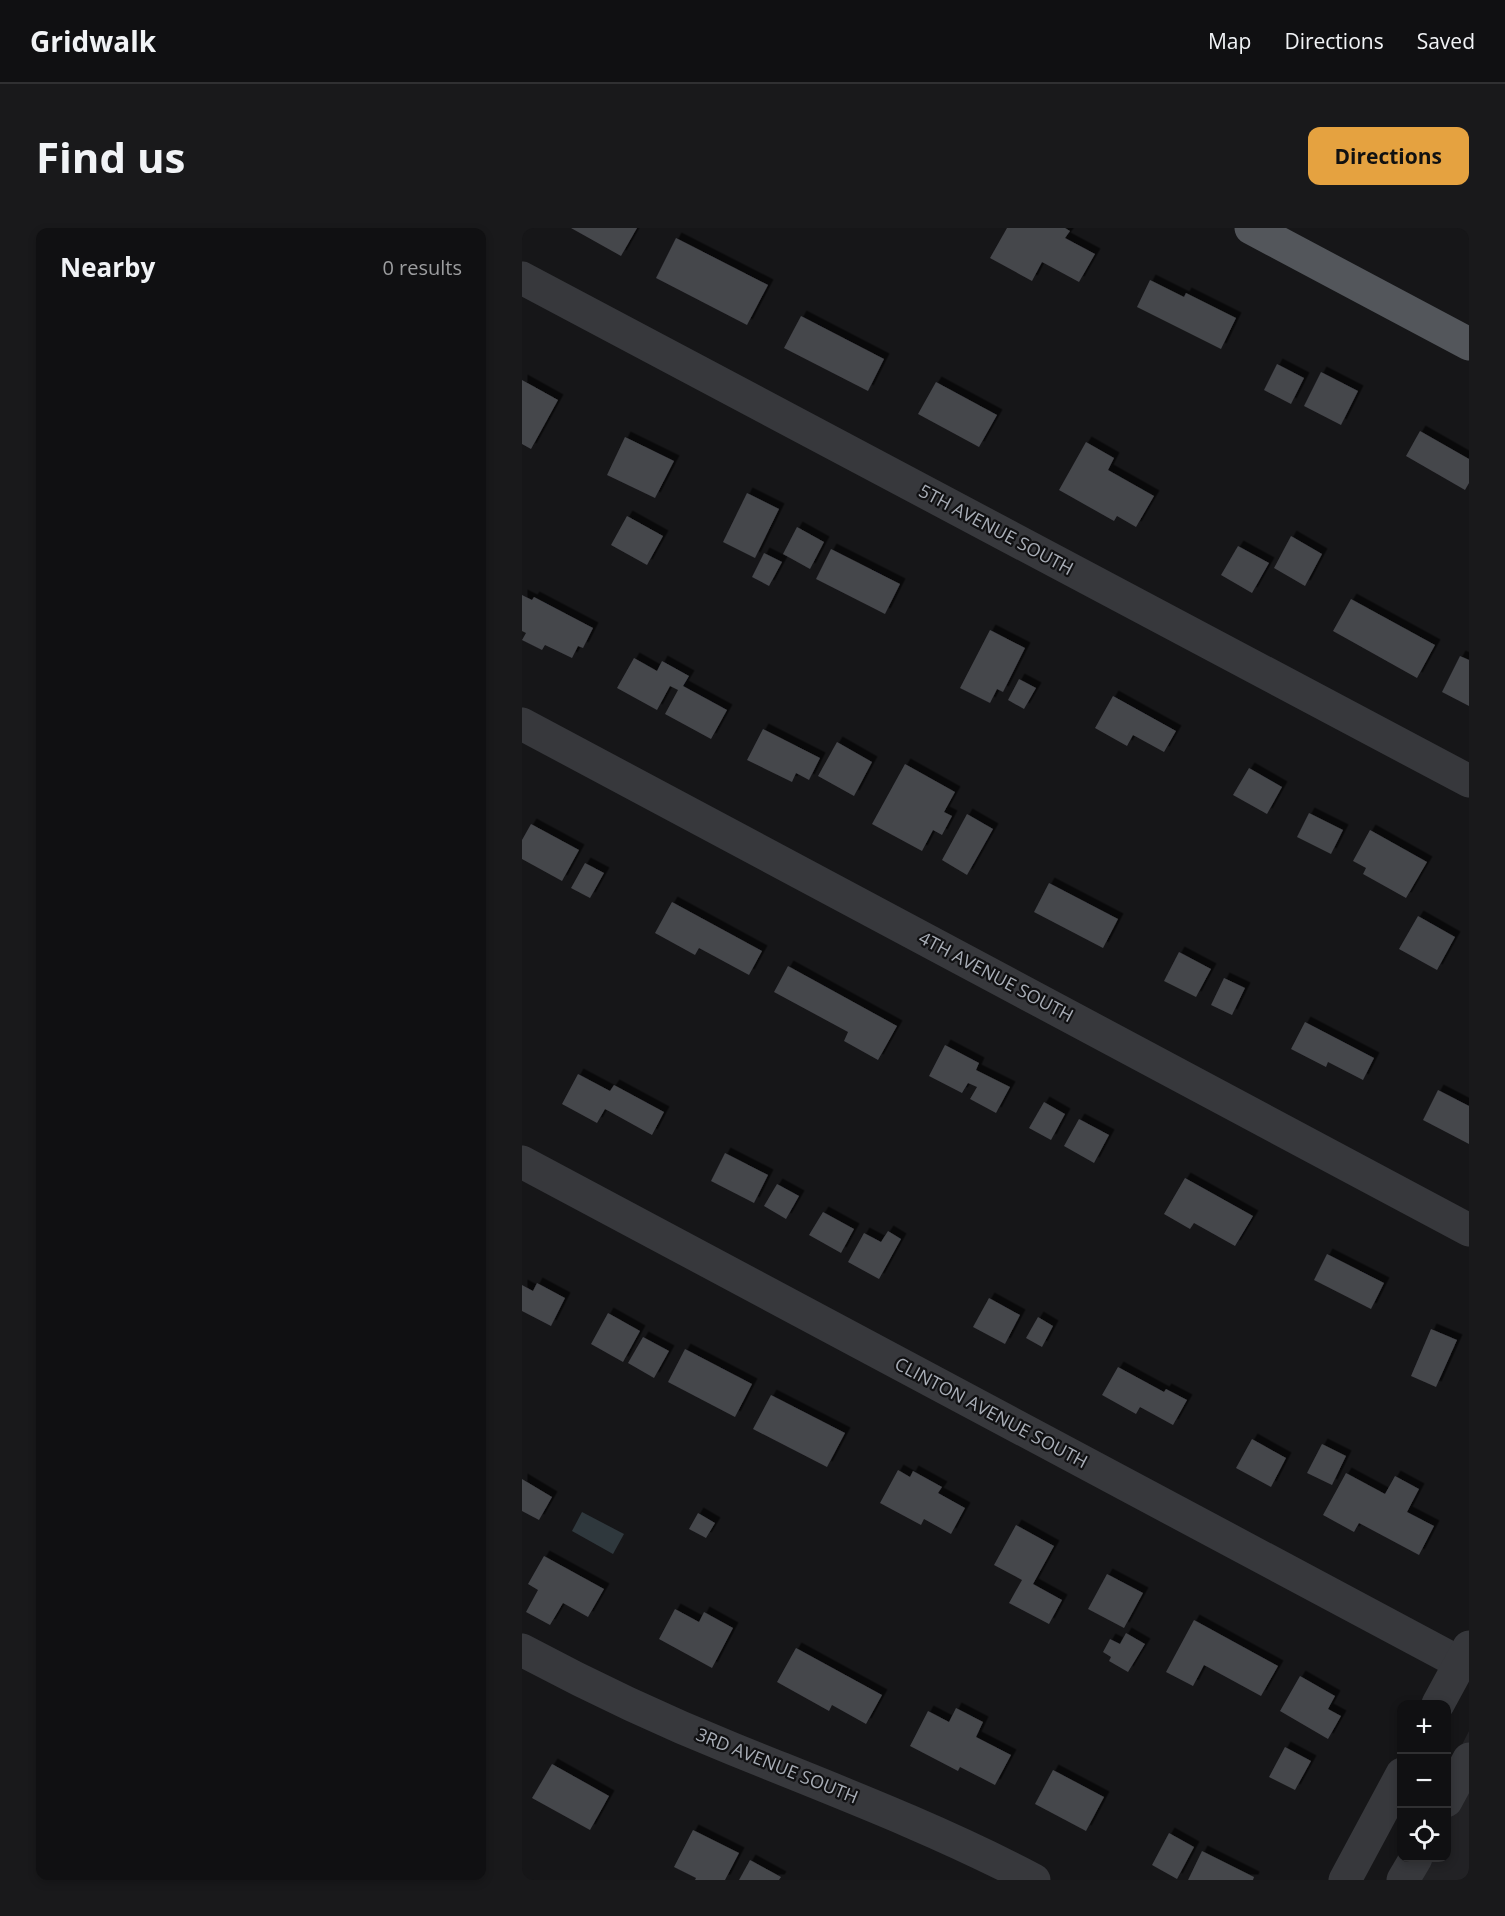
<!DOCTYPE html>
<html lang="en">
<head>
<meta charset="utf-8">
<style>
	:root { --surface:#101012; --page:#19191b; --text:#f1f3f6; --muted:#9c9d9f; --line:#303032; --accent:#e5a240 }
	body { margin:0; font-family:"Open Sans",sans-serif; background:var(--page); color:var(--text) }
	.controls { position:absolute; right:18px; bottom:18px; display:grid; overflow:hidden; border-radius:12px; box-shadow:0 3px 9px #0003 }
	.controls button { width:54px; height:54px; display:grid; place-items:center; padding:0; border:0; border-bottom:2px solid var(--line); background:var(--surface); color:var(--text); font:30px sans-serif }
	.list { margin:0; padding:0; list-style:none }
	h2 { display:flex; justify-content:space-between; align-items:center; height:78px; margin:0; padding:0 24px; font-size:26px }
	h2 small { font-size:20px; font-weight:400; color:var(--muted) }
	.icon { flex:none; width:33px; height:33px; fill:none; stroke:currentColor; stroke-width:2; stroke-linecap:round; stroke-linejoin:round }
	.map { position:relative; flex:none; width:947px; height:1652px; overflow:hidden; border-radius:12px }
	header { display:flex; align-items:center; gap:36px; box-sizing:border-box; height:84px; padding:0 30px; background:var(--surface); border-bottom:2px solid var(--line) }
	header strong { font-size:28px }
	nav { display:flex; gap:33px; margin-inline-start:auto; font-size:21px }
	.intro { display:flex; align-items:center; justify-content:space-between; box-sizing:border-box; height:144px; padding:0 36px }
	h1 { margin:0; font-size:42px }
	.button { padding:15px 27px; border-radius:12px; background:var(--accent); color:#111; font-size:21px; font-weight:700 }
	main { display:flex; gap:36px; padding:0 36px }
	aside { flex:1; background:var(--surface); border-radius:12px; box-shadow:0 3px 9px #0003 }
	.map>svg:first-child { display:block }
</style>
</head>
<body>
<header>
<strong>Gridwalk</strong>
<nav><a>Map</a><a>Directions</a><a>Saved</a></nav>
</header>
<div class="intro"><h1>Find us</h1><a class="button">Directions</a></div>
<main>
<aside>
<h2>Nearby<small>0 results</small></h2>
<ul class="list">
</ul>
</aside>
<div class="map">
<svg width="947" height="1652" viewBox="0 0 947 1652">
	<defs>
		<filter id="shadow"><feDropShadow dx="5.5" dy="-5.5" stdDeviation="0" flood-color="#0009"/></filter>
	</defs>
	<rect width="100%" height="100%" fill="#161618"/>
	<polygon fill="#222225" points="947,1503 947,1652 869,1652 880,1630 924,1630 925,1546"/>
	<polygon fill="#2f383d" points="60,1284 102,1306 91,1326 50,1303"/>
	<g fill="#45464b" filter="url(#shadow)">
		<polygon points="49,0 115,0 99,28"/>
		<polygon points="485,0 543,0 548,3 543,10 573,26 557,54 520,34 510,53 468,30"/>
		<polygon points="154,10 246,57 225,97 134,50"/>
		<polygon points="628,52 662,69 664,65 714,90 699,121 615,79"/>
		<polygon points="279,88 362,131 346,163 262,120"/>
		<polygon points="755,136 782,150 769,176 742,162"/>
		<polygon points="799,144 836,163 819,197 782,178"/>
		<polygon points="0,152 36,172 9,221 0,216"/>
		<polygon points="414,154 475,187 457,219 396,186"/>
		<polygon points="898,203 947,231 947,255 943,262 884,228"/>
		<polygon points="103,209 152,233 133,270 85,247"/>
		<polygon points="564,214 592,230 586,242 632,268 614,299 595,288 592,293 537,262"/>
		<polygon points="225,265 257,281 233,330 201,314"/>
		<polygon points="105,288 141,308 125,337 89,317"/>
		<polygon points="275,299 302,314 288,341 261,326"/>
		<polygon points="769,308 800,326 783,358 752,340"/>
		<polygon points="716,318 747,335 730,365 699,347"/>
		<polygon points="309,321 378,356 363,386 294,351"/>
		<polygon points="242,325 260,334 247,358 230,349"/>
		<polygon points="0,367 10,372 12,369 71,400 61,420 56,418 50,430 23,417 20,422 0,412 4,405 0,403"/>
		<polygon points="829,371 913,417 895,450 811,403"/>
		<polygon points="468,402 503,420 481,464 475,461 468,475 438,460"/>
		<polygon points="938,428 947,432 947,478 920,464"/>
		<polygon points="112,430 135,443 140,433 167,448 161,458 205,482 189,511 143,486 156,462 148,458 135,482 95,460"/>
		<polygon points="497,451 514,460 502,481 486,472"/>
		<polygon points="591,468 654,503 642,524 611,507 605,518 573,500"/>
		<polygon points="241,501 298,530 287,552 274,545 270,554 225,532"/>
		<polygon points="315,514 350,534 332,568 296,548"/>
		<polygon points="383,536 433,564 422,584 430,588 420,607 411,602 400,623 350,596"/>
		<polygon points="727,540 760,559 745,586 711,567"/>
		<polygon points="787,585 821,602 809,626 775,609"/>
		<polygon points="445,586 471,601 445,647 420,632"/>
		<polygon points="9,596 57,622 40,653 0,631 0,612"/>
		<polygon points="848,602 905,634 884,670 841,646 844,640 831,633"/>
		<polygon points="63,635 82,645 68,670 49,660"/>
		<polygon points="527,655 596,691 581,720 512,684"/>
		<polygon points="150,674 240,723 227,747 177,720 173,727 133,705"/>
		<polygon points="896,688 933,709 915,742 877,721"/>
		<polygon points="657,724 689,741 674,769 642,753"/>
		<polygon points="266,738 375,798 356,832 322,813 326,804 252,764"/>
		<polygon points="702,750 723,760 710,787 689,777"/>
		<polygon points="783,794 852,830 841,852 806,834 804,839 769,821"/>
		<polygon points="423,817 457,835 454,842 488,859 474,885 448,871 455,859 446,855 440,865 407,848"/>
		<polygon points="56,846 88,863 92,857 142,884 130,907 83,881 75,895 40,876"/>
		<polygon points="916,862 947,878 947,916 901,892"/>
		<polygon points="522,874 543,886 529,912 507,900"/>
		<polygon points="557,891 587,907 572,935 542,918"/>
		<polygon points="203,925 246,947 232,975 189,953"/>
		<polygon points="663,950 731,988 713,1018 672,995 668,1001 642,986"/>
		<polygon points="255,956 277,968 264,991 242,978"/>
		<polygon points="301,984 332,1001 319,1025 287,1007"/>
		<polygon points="366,1003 379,1011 357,1051 326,1034 342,1005 359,1014"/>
		<polygon points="805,1026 862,1055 849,1081 792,1052"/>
		<polygon points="15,1055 43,1070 29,1098 0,1083 0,1057 11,1063"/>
		<polygon points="467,1070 498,1087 483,1116 451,1099"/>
		<polygon points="86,1085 118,1103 101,1134 69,1116"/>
		<polygon points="516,1089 531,1098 520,1119 504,1110"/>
		<polygon points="909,1101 935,1112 914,1159 889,1148"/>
		<polygon points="121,1109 147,1123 132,1150 106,1135"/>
		<polygon points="163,1121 230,1156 213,1189 146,1154"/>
		<polygon points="596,1139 642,1164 644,1161 665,1172 651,1197 618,1179 614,1186 580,1167"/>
		<polygon points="249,1167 323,1205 305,1239 231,1201"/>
		<polygon points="730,1211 764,1230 749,1259 714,1240"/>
		<polygon points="800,1216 824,1228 810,1257 785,1245"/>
		<polygon points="376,1242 388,1249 391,1243 420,1259 416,1265 443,1280 429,1306 402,1291 399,1297 358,1275"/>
		<polygon points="824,1245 863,1266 873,1248 897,1261 885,1284 912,1298 897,1327 837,1295 832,1304 801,1287"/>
		<polygon points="0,1251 30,1269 17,1292 0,1283"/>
		<polygon points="176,1285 193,1295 184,1310 167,1301"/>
		<polygon points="494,1297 532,1318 511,1356 540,1372 527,1396 487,1375 500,1352 472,1337"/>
		<polygon points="22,1328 82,1361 66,1389 41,1375 28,1397 4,1384 16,1362 6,1356"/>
		<polygon points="585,1346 621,1365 602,1400 566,1381"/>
		<polygon points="153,1381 177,1394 182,1384 211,1400 190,1440 137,1411"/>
		<polygon points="672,1392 756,1438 739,1468 682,1437 671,1458 644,1444"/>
		<polygon points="604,1405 623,1416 606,1444 587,1433 589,1429 581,1424 588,1411 598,1416"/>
		<polygon points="274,1420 360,1467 344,1496 310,1477 307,1483 255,1454"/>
		<polygon points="778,1448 813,1468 806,1481 819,1488 806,1511 758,1483"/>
		<polygon points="434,1480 461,1494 454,1509 489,1527 473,1557 438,1539 436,1543 388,1518 406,1483 427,1494"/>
		<polygon points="763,1519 789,1533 773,1562 747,1549"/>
		<polygon points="30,1536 87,1568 68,1602 10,1570"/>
		<polygon points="531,1542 582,1569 564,1603 513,1576"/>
		<polygon points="171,1602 217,1625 203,1652 173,1652 174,1650 152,1639"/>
		<polygon points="647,1605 672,1619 655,1651 630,1637"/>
		<polygon points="680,1623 732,1649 731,1652 666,1652"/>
		<polygon points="228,1632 259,1649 257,1652 217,1652"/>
	</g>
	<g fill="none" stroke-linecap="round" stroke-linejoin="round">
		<g stroke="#37383c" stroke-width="33">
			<polyline points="0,50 947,553"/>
			<polyline points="0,496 947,1002"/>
			<polyline points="0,934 938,1435"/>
			<path d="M 0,1422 C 69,1459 139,1492 211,1521 C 312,1562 415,1601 512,1652"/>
			<polyline points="916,1476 947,1419"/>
			<polyline points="924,1573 947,1531"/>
			<polyline points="823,1652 880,1546"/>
			<polyline points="881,1652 894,1630"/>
		</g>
		<polyline stroke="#53565b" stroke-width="33" points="729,0 947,116"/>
	</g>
	<g text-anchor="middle" stroke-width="4.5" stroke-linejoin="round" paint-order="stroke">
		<g font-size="18" fill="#a9aeb7" stroke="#111113">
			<text transform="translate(474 302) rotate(28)" y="6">5TH AVENUE SOUTH</text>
			<text transform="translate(474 749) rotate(28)" y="6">4TH AVENUE SOUTH</text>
			<text transform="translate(469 1185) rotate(28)" y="6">CLINTON AVENUE SOUTH</text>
			<text transform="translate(255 1538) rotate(22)" y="6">3RD AVENUE SOUTH</text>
		</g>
	</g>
</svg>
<div class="controls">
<button>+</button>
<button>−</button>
<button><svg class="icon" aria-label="locate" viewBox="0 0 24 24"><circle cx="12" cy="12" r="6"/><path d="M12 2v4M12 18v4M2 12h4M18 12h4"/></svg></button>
</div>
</div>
</main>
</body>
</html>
